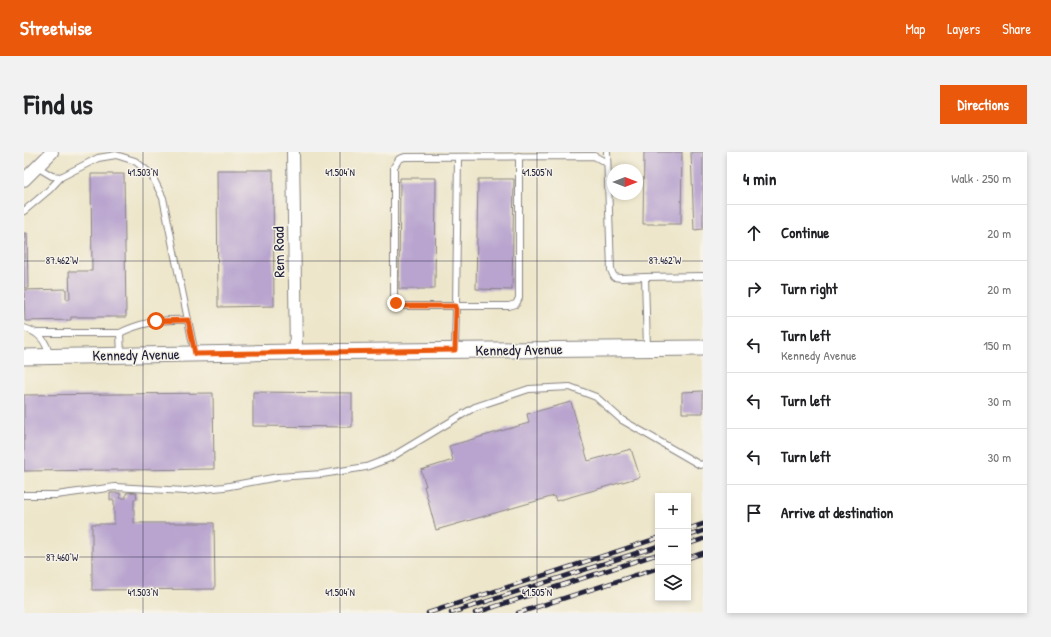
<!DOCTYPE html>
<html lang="en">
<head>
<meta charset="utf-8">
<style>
	:root { --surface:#fff; --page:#f2f2f2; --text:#202124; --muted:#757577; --line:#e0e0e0; --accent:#ea580c }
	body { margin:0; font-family:"Patrick Hand",sans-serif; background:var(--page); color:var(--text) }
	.controls { position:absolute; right:12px; bottom:12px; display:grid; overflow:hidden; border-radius:0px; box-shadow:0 2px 6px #0003 }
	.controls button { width:36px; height:36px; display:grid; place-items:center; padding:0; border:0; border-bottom:1px solid var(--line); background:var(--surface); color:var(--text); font:20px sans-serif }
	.compass { position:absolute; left:583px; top:12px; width:36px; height:36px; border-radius:50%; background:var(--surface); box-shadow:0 2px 6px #0003; rotate:90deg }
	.stop { position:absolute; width:12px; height:12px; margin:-9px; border:3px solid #ea580c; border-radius:50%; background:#fff }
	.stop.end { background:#ea580c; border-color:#fff; box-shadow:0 1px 4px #0008 }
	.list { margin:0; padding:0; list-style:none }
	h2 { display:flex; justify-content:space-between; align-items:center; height:52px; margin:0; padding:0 16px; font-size:17px }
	h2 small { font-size:13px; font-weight:400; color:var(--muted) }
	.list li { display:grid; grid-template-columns:26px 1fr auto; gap:12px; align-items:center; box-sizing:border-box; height:56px; padding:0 16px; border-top:1px solid var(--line) }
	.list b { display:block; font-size:15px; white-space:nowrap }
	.list p { margin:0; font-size:13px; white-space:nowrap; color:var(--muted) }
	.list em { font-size:13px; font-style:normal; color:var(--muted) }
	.icon { flex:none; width:22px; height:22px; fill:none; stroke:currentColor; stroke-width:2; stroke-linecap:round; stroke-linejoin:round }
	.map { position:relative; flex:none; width:679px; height:461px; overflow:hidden; border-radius:0px }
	header { display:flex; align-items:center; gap:24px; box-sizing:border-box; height:56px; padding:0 20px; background:var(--accent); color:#fff }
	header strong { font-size:19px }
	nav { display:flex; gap:22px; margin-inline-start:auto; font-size:14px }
	.intro { display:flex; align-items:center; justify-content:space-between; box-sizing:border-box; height:96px; padding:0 24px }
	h1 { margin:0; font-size:28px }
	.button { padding:10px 18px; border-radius:0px; background:var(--accent); color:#fff; font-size:14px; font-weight:700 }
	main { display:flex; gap:24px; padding:0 24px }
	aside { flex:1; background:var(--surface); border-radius:0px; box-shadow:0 2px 6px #0003 }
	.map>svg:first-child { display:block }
</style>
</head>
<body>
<header>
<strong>Streetwise</strong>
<nav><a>Map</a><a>Layers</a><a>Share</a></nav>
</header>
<div class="intro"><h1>Find us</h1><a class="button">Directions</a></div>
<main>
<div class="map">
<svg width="679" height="461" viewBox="0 0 679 461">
	<rect width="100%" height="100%" fill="#f7f3e8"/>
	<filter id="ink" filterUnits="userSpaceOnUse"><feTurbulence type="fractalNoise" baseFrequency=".025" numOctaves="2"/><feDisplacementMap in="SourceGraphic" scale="8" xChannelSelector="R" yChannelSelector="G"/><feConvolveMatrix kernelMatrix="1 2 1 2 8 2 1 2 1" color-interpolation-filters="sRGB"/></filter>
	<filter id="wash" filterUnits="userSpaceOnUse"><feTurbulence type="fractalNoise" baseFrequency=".012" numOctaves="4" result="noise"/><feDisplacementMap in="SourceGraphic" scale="16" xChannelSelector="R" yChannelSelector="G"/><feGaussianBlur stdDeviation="0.9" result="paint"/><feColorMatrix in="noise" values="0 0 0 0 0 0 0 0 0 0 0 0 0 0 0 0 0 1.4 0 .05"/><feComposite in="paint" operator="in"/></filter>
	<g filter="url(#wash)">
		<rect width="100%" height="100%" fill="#ede6ca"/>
		<g id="blocks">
			<g fill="#b9a4cf">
				<polygon points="620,0 658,0 657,72 619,72"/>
				<polygon points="667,0 679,0 679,77 670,78"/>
				<polygon points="193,18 249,18 250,154 194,155"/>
				<polygon points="67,22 100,22 102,165 47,165 47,168 1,169 0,138 42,137 42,147 46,147 45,119 68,119"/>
				<polygon points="376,26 412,26 411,137 375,137"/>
				<polygon points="454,27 490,27 488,138 452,137"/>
				<polygon points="0,81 3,81 4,136 0,136"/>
				<polygon points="679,239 679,261 658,261 658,240"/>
				<polygon points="229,240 328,241 328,275 229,274"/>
				<polygon points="189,241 190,317 0,319 0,243"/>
				<polygon points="547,250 564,309 607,297 616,325 532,349 530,344 412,378 400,334 402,334 397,318 429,308 425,294 505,271 503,262"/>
				<polygon points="112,340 113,347 110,347 110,371 190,371 191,437 68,438 68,372 90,372 90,348 86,348 86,341 96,341 96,346 102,346 102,341"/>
			</g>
		</g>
	</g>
	<g filter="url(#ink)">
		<use href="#blocks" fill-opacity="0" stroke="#888482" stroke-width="1"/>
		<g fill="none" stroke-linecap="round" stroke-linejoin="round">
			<defs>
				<g id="service">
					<polyline points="583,0 587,118 590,125 597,126 621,125 623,197"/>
					<polyline points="434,5 432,154 485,154 492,152 495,146 495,4"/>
					<polyline points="13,15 28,24 37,25 74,6 92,3 111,9 127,22 139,46 171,202"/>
					<polyline points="0,59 25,38 37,25"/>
					<polyline points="621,125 679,124"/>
					<path d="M 0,176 C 15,180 23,189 25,204"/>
					<polyline points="13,181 96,181 97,203"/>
					<path d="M 96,181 C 118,170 140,167 164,168"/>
					<polyline points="431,198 432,154 379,154 372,151 370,143 370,15 375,7 381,5 570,4 583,11"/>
					<polyline points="0,343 32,343 91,335 161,339 200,335 254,325 298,322 342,315 366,306 451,255 505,237 546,235 572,245 598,268 676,313 679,312"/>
				</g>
				<g id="minor">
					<polyline points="269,0 272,200"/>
					<polyline points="0,28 28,0"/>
				</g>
				<polyline id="tertiary" points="0,205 272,200 679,196"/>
			</defs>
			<use href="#service" stroke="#888482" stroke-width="8"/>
			<use href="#minor" stroke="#888482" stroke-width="14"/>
			<use href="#tertiary" stroke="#888482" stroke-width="17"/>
			<use href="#service" stroke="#fff" stroke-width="6"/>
			<use href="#minor" stroke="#fff" stroke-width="12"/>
			<use href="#tertiary" stroke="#fff" stroke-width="15"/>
			<defs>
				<g id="rail">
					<polyline points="664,377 679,372"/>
					<polyline points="664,384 679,379"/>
					<polyline points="664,392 679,387"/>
					<polyline points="664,406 679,401"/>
					<polyline points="404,461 634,386"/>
					<polyline points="427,461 634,394"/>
					<polyline points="451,461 634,402"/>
					<polyline points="494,461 634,416"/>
				</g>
			</defs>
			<use href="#rail" stroke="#22223b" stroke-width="4.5"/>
			<use href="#rail" stroke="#f7f3e8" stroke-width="3" stroke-dasharray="9" stroke-linecap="butt"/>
		</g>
	</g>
	<g fill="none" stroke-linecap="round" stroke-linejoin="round" filter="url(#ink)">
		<polyline stroke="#ea580c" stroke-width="5" points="132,169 164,168 171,202 431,198 432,154 379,154 372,151"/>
	</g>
	<path fill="none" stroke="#22223b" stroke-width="1" stroke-opacity="0.45" d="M 119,0 L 119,461M 316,0 L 316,461M 513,0 L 513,461M 0,109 L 679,109M 0,405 L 634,405M 664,405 L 679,405"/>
	<g text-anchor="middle" stroke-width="3" stroke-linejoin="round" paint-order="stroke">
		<g font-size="15" fill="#22223b" stroke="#f7f3e8">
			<text transform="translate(255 100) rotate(-91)" y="5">Rem Road</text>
			<text transform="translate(495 198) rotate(-1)" y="5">Kennedy Avenue</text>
			<text transform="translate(112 203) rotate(-1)" y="5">Kennedy Avenue</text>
		</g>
	</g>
	<g font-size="10" text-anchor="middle" fill="#22223b" stroke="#f7f3e8" stroke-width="3" stroke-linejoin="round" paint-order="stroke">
		<text x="119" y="24">41.503°N</text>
		<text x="316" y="24">41.504°N</text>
		<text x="513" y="24">41.505°N</text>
		<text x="641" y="112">87.462°W</text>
		<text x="38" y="112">87.462°W</text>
		<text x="38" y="409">87.460°W</text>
		<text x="119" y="444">41.503°N</text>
		<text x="316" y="444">41.504°N</text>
		<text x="513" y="444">41.505°N</text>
	</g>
</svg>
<div class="controls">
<button>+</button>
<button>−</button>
<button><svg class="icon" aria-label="layers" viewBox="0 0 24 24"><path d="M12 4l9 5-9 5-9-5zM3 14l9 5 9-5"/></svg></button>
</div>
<svg class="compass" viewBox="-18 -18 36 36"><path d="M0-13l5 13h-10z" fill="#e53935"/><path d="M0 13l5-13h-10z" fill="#757577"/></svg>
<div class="stop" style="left:132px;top:169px"></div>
<div class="stop end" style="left:372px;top:151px"></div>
</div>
<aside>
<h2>4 min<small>Walk · 250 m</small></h2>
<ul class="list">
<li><svg class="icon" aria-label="ahead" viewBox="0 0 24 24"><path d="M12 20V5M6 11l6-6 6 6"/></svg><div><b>Continue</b></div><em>20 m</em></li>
<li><svg class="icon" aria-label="right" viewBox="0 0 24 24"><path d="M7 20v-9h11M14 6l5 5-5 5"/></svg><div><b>Turn right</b></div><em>20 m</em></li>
<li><svg class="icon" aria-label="left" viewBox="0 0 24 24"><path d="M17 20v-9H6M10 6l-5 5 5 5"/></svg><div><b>Turn left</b><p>Kennedy Avenue</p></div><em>150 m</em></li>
<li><svg class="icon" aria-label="left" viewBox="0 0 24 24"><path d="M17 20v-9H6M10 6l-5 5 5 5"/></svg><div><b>Turn left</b></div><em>30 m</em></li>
<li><svg class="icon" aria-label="left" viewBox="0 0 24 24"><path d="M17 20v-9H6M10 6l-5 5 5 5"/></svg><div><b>Turn left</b></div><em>30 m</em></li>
<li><svg class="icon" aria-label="arrive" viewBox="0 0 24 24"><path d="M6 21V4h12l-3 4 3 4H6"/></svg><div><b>Arrive at destination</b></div></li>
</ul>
</aside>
</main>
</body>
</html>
